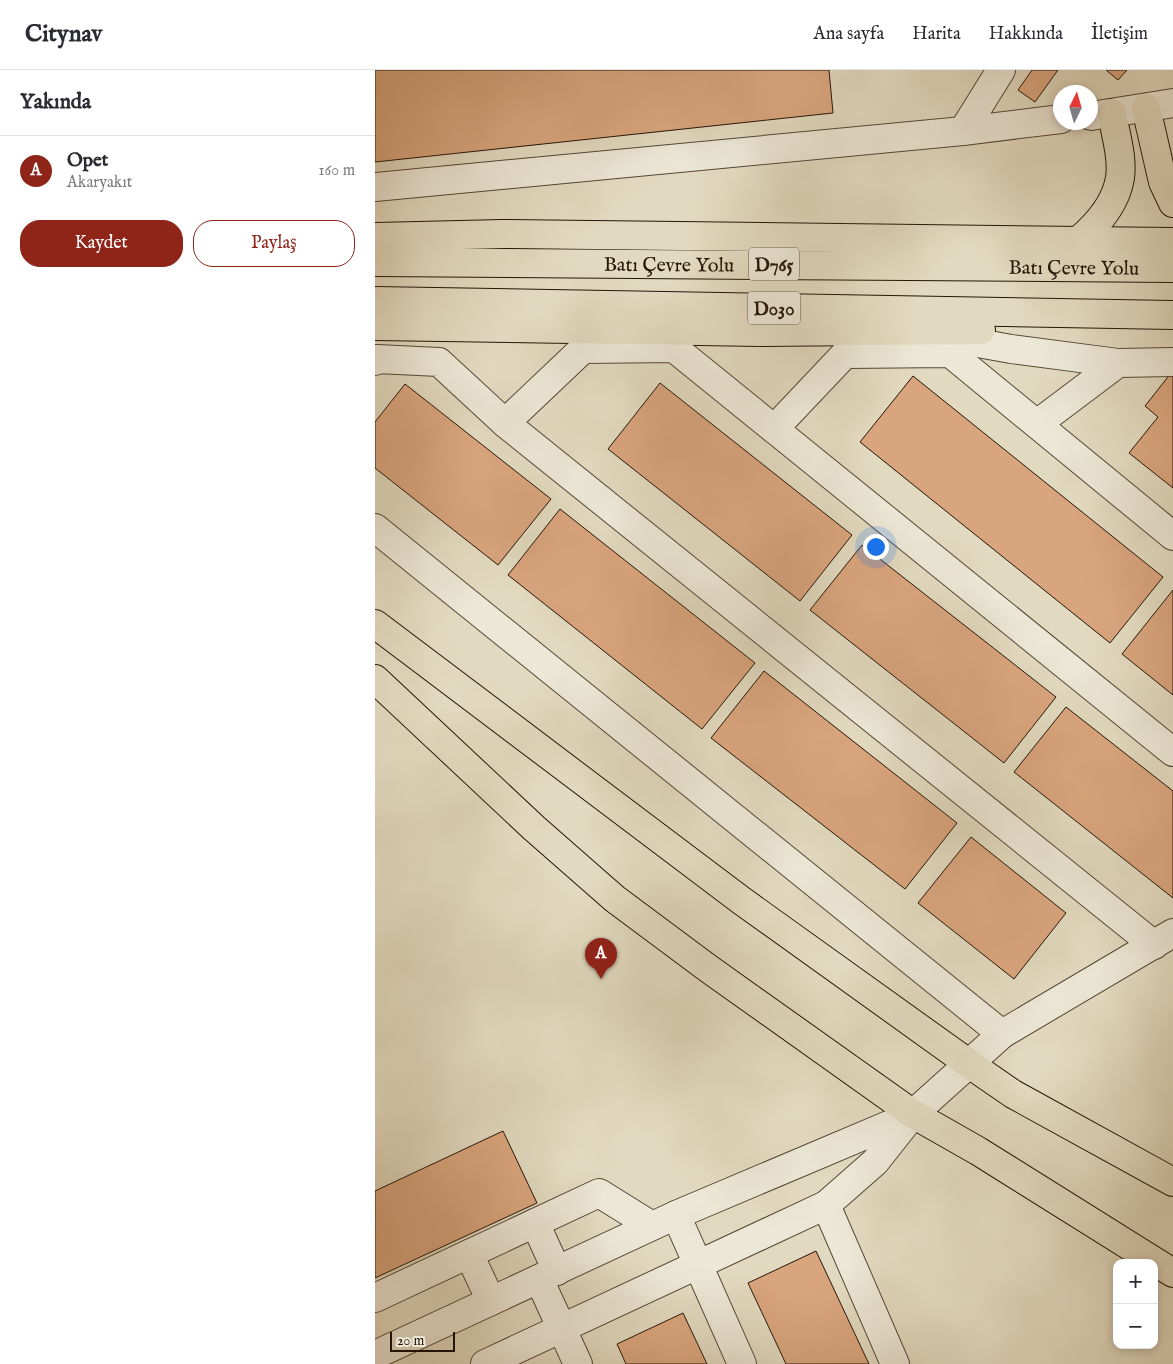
<!DOCTYPE html>
<html lang="tr">
<head>
<meta charset="utf-8">
<style>
	:root { --surface:#fff; --page:#f2f2f3; --text:#2b2b33; --muted:#7c7c81; --line:#e1e1e2; --accent:#8f2418 }
	body { margin:0; font-family:"IM FELL English",serif; background:var(--page); color:var(--text) }
	.controls { position:absolute; right:15px; bottom:15px; display:grid; overflow:hidden; border-radius:10px; box-shadow:0 2px 8px #0003 }
	.controls button { width:45px; height:45px; display:grid; place-items:center; padding:0; border:0; border-bottom:1px solid var(--line); background:var(--surface); color:var(--text); font:25px sans-serif }
	.compass { position:absolute; left:678px; top:15px; width:45px; height:45px; border-radius:50%; background:var(--surface); box-shadow:0 2px 8px #0003; rotate:5deg }
	.scale { position:absolute; left:15px; bottom:12px; width:65px; box-sizing:border-box; padding-left:5px; border:2px solid #241507; border-top:0; font-size:14px; line-height:18px; white-space:nowrap; color:#241507; -webkit-text-stroke:4px #ece7d6; paint-order:stroke }
	.you { position:absolute; left:500px; top:476px; width:18px; height:18px; margin:-12px; border:4px solid #fff; border-radius:50%; background:#1a73e8; box-shadow:0 0 0 8px #1a73e833 }
	.badge { display:grid; place-items:center; width:32px; height:32px; border-radius:50%; background:var(--accent); color:#fff; font-size:16px; font-weight:700 }
	.pin { position:absolute; translate:-50% -41px; filter:drop-shadow(0 1px 2px #0008) }
	.pin::after { content:''; position:absolute; top:26px; width:18px; height:15px; background:inherit; clip-path:polygon(0 0,100% 0,50% 100%) }
	.list { margin:0; padding:0; list-style:none }
	h2 { display:flex; justify-content:space-between; align-items:center; height:65px; margin:0; padding:0 20px; font-size:21px }
	h2 small { font-size:16px; font-weight:400; color:var(--muted) }
	.list li { display:grid; grid-template-columns:32px 1fr auto; gap:15px; align-items:center; box-sizing:border-box; height:70px; padding:0 20px; border-top:1px solid var(--line) }
	.list b { display:block; font-size:19px; white-space:nowrap }
	.list p { margin:0; font-size:16px; white-space:nowrap; color:var(--muted) }
	.list em { font-size:16px; font-style:normal; color:var(--muted) }
	.actions { display:flex; gap:10px; padding:15px 20px }
	.actions a { flex:1; padding:11px 0; border:1px solid var(--accent); border-radius:20px; text-align:center; font-size:18px; color:var(--accent) }
	.actions .main { background:var(--accent); color:#fff }
	.map { position:relative; flex:none; width:798px; height:1294px; overflow:hidden }
	header { display:flex; align-items:center; gap:30px; box-sizing:border-box; height:70px; padding:0 25px; background:var(--surface); border-bottom:1px solid var(--line) }
	header strong { font-size:24px }
	nav { display:flex; gap:28px; margin-inline-start:auto; font-size:18px }
	main { display:flex }
	aside { flex:1; background:var(--surface) }
	.map>svg:first-child { display:block }
</style>
</head>
<body>
<header>
<strong>Citynav</strong>
<nav><a>Ana sayfa</a><a>Harita</a><a>Hakkında</a><a>İletişim</a></nav>
</header>
<main>
<aside>
<h2>Yakında<small></small></h2>
<ul class="list">
<li><span class="badge">A</span><div><b>Opet</b><p>Akaryakıt</p></div><em>160 m</em></li>
</ul>
<div class="actions"><a class="main">Kaydet</a><a>Paylaş</a></div>
</aside>
<div class="map">
<svg width="798" height="1294" viewBox="0 0 798 1294">
	<rect width="100%" height="100%" fill="#e2dac0"/>
	<filter id="stains"><feTurbulence type="fractalNoise" baseFrequency=".004" numOctaves="4"/><feColorMatrix values="0 0 0 0 .2 0 0 0 0 .09 0 0 0 0 .02 0 0 0 .5 -.17"/></filter>
	<radialGradient id="worn" r=".72"><stop offset=".6" stop-color="#630" stop-opacity="0"/><stop offset="1" stop-color="#630" stop-opacity=".3"/></radialGradient>
	<g fill="#d9a57e" stroke="#241507">
		<polygon points="0,0 454,0 458,43 0,92"/>
		<polygon points="657,0 683,0 660,32 643,20"/>
		<polygon points="731,0 752,0 743,10"/>
		<polygon points="796,303 798,305 798,418 754,383 783,347 770,336"/>
		<polygon points="538,306 788,507 735,573 485,372"/>
		<polygon points="285,313 477,465 425,531 233,379"/>
		<polygon points="30,314 176,429 123,495 0,398 0,352"/>
		<polygon points="185,439 380,593 327,659 133,505"/>
		<polygon points="487,475 681,627 629,693 435,540"/>
		<polygon points="798,520 798,625 747,584"/>
		<polygon points="389,601 582,753 530,819 336,668"/>
		<polygon points="691,637 798,721 798,828 639,702"/>
		<polygon points="596,767 691,843 639,909 543,833"/>
		<polygon points="128,1061 162,1133 0,1208 0,1121"/>
		<polygon points="441,1181 494,1294 411,1294 373,1213"/>
		<polygon points="308,1243 332,1294 251,1294 242,1274"/>
	</g>
	<g fill="none" stroke-linecap="round" stroke-linejoin="round">
		<defs>
			<g id="minor">
				<polyline points="716,46 798,33"/>
				<polyline points="588,61 626,0"/>
				<polyline points="0,117 588,61 686,49"/>
				<polyline points="570,267 636,279 743,293"/>
				<polyline points="0,291 2,289 64,292 130,353 779,875"/>
				<polyline points="130,353 208,279 299,278 798,682"/>
				<polyline points="662,354 743,293 798,292"/>
				<polyline points="399,359 470,284 575,283 798,466"/>
				<polyline points="0,458 627,964"/>
				<polyline points="451,1135 520,1294"/>
				<polyline points="301,1145 367,1294"/>
				<polyline points="160,1153 182,1201"/>
				<polyline points="94,1184 116,1231"/>
				<polyline points="164,1209 203,1294"/>
				<polyline points="0,1228 224,1123 277,1156"/>
				<polyline points="0,1285 301,1145 535,1046"/>
				<polyline points="110,1294 451,1135 500,1092 538,1044 627,964 798,863"/>
			</g>
			<g id="major">
				<polyline points="0,554 367,831 593,993 638,1024 798,1112"/>
				<polyline points="0,609 159,758 240,829 334,899 538,1044 603,1081 798,1203"/>
			</g>
			<g id="highway">
				<polyline points="771,38 788,112 798,133"/>
				<polyline points="0,167 127,164 798,172"/>
				<path d="M 703,171 C 722,155 741,133 745,108 C 748,87 740,63 737,43"/>
				<path id="s1" d="M 0,192 L 798,198"/>
				<polyline points="0,231 798,245"/>
				<polyline points="0,256 386,262 606,260"/>
			</g>
		</defs>
		<use href="#minor" stroke="#544635" stroke-width="30"/>
		<use href="#major" stroke="#241507" stroke-width="30"/>
		<use href="#highway" stroke="#241507" stroke-width="30"/>
		<use href="#minor" stroke="#ece7d6" stroke-width="28"/>
		<use href="#major" stroke="#e2dac0" stroke-width="28"/>
		<use href="#highway" stroke="#e2dac0" stroke-width="28"/>
	</g>
	<g text-anchor="middle" stroke-width="4" stroke-linejoin="round" paint-order="stroke">
		<g fill="#ece7d6" stroke="#605445" stroke-width="1">
			<rect x="374" y="177.5" width="50" height="33" rx="4"/>
			<rect x="373" y="221.5" width="52" height="33" rx="4"/>
		</g>
		<g font-size="19" font-weight="bold" fill="#241507">
			<text x="399" y="201">D765</text>
			<text x="399" y="245">D030</text>
		</g>
		<g font-size="20" fill="#241507" stroke="#ece7d6">
			<text dy="7" stroke="none"><textPath href="#s1" startOffset="294">Batı Çevre Yolu</textPath></text>
			<text dy="7" stroke="none"><textPath href="#s1" startOffset="699">Batı Çevre Yolu</textPath></text>
		</g>
	</g>
	<rect width="100%" height="100%" filter="url(#stains)"/>
	<rect width="100%" height="100%" fill="url(#worn)"/>
</svg>
<div class="controls">
<button>+</button>
<button>−</button>
</div>
<svg class="compass" viewBox="-18 -18 36 36"><path d="M0-13l5 13h-10z" fill="#e53935"/><path d="M0 13l5-13h-10z" fill="#7c7c81"/></svg>
<div class="scale">20 m</div>
<div class="you"></div>
<div class="pin badge" style="left:226px;top:909px">A</div>
</div>
</main>
</body>
</html>
